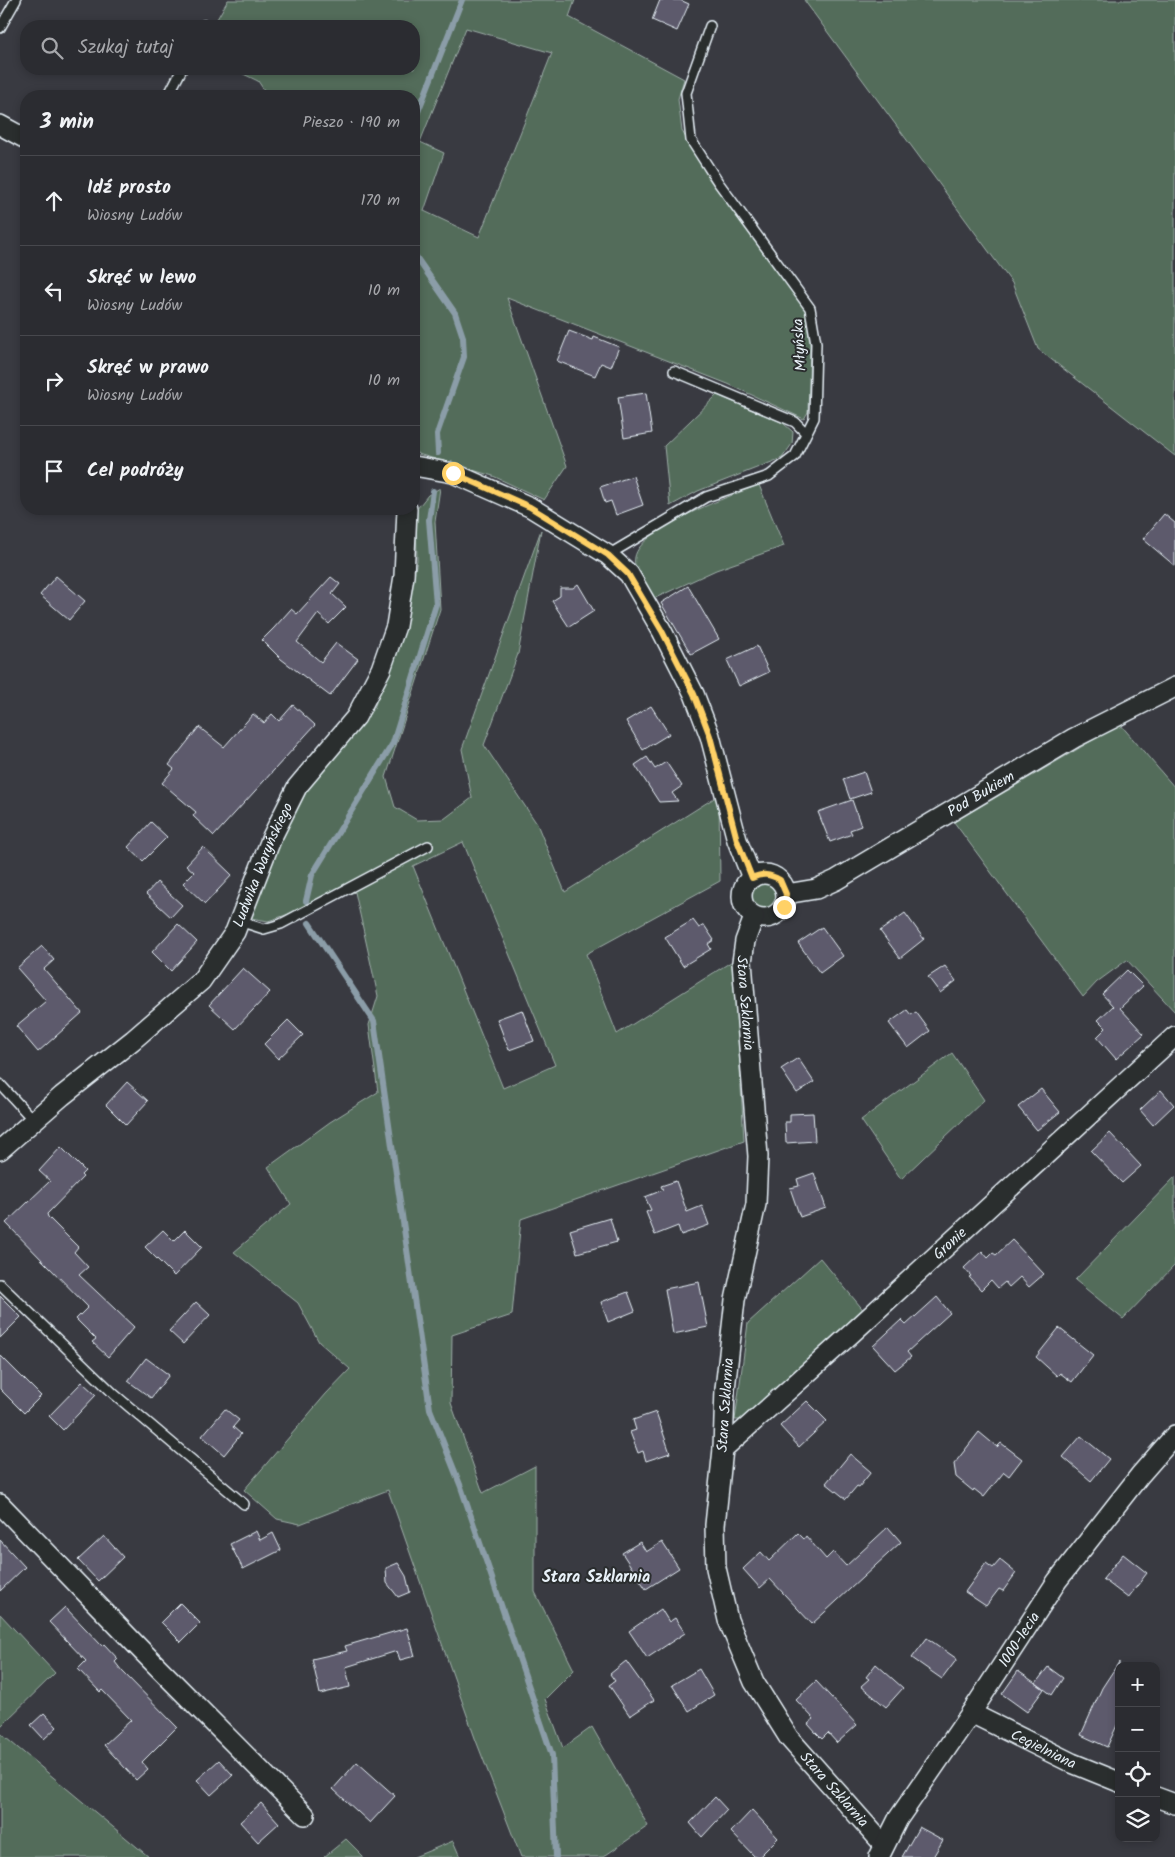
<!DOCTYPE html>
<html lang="pl">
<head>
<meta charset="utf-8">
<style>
	:root { --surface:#2b2c31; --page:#333439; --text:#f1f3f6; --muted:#a6a7ab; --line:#47484d }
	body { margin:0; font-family:Kalam,sans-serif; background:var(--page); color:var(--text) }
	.controls { position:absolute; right:15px; bottom:15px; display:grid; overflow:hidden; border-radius:10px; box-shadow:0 2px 8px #0003 }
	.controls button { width:45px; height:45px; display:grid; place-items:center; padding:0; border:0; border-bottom:1px solid var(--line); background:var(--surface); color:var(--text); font:25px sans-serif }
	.stop { position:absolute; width:15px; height:15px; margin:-11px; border:4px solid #ffd166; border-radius:50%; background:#fff }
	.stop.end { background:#ffd166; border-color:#fff; box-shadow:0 1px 5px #0008 }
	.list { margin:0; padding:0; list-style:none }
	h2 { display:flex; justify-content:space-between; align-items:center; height:65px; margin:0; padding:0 20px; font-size:21px }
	h2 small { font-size:16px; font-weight:400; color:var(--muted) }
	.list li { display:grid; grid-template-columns:32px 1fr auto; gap:15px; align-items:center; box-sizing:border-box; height:90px; padding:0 20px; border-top:1px solid var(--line) }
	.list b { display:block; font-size:19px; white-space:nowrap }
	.list p { margin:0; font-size:16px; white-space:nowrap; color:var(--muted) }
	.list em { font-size:16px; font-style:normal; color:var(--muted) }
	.icon { flex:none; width:28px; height:28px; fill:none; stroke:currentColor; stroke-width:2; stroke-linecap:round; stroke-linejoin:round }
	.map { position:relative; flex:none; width:1175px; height:1857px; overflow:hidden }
	.search { position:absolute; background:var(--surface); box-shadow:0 2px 8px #0003; left:20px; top:20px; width:400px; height:55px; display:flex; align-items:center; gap:12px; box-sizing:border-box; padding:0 18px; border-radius:20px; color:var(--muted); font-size:19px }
	.panel { position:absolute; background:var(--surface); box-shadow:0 2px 8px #0003; left:20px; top:90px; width:400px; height:425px; border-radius:20px }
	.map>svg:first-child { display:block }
</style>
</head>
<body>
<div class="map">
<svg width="1175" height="1857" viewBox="0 0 1175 1857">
	<rect width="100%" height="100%" fill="#393a41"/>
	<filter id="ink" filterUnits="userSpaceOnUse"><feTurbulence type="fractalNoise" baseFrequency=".02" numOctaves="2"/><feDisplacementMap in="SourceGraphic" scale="10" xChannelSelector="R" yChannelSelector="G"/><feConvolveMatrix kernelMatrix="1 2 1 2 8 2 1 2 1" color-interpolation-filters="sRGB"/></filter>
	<g filter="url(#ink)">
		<g fill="#536c5a" stroke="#9eaea9" fill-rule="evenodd">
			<path d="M 228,0 L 575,0 L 569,17 L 684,79 L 678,99 L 682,131 L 709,179 L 806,311 L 810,346 L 808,412 L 804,419 L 728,384 L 507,298 L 567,466 L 544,500 L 493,476 L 418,454 L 414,450 L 414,96 L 268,96 L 258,81 L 233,69 L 414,69 L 414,26 L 213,26 ZM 466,28 L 552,53 L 479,237 L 424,211 L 444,153 L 420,142 Z"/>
			<polygon points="804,0 1175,0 1175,456 1038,349 1012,283"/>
			<polygon points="717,395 783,423 793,432 792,444 782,458 698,491 670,506 664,446"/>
			<path d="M 759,485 L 784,546 L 716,570 L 653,599 C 647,588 632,572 635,557 C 640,528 732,495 759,485 Z"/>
			<path d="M 440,488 L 435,522 L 440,609 L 386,777 L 395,807 L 417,820 L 444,819 L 472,798 L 462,749 L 541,530 L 518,654 L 484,745 L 537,824 L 565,892 L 719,795 L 720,881 L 586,954 L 617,1034 L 734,960 L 744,1141 L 521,1219 L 512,1315 L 452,1335 L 451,1403 L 483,1493 L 535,1466 L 535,1592 L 574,1670 L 545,1699 L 563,1748 L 592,1727 L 648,1826 L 603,1857 L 521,1857 L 475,1738 L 388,1490 L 300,1524 L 277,1519 L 244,1490 L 326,1394 L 350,1369 L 319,1342 L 298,1303 L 234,1252 L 291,1204 L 268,1167 L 330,1122 L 378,1092 L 369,1025 L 378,996 L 355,892 L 268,921 L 251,918 L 276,846 L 313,780 L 374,708 L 405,623 L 417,560 L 416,510 L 428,495 ZM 463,842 L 555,1065 L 503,1088 L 413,866 Z"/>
			<polygon points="1120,724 1175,788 1175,1012 1127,960 1097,982 1083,997 954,822"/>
			<circle cx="763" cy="895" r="15"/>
			<polygon points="952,1053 984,1100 901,1179 861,1120"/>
			<polygon points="1175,1177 1175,1265 1123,1319 1075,1280"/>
			<polygon points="820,1258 865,1312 746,1420 735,1420 748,1323"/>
			<polygon points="0,1614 55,1673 0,1727"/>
			<polygon points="0,1733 149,1857 0,1857"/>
			<polygon points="346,1839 364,1857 324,1857"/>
			<polygon points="453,1841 460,1857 414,1857"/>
		</g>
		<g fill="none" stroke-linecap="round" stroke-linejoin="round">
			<g stroke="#8b9da8" stroke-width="6">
				<polyline points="414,122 462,0"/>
				<polyline points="414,254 455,313 463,337 464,357 437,434 438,453"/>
				<polyline points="306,901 312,875 393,743 436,604 429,520 433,491"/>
				<polyline points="309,923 374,1021 430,1409 461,1487 552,1755 556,1857"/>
			</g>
		</g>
		<g fill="#5d5a6c" stroke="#e8f1f8">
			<polygon points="660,0 680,0 689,4 677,31 652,20"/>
			<polygon points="569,331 593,340 594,337 619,347 611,367 601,363 595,376 557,361"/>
			<polygon points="646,393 652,433 624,438 618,397"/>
			<polygon points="633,476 643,505 616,515 611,501 605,503 600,487"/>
			<polygon points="1164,514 1175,523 1175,566 1143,539"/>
			<polygon points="56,576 85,601 69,620 40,595"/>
			<polygon points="331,577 340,584 332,594 346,607 329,624 318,614 297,642 321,662 336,643 358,659 330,696 281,659 262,640 274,628 291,609 297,614"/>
			<polygon points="578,584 594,611 569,627 552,601 560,596 560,588 573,588"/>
			<polygon points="688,586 719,639 691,654 661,603"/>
			<polygon points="757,646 769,672 739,686 727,660"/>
			<polygon points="293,705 315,725 214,836 193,816 196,812 162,783 174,769 169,765 199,727 224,747 253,714 264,723 272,714 279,721"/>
			<polygon points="651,706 669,734 643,750 626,721"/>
			<polygon points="647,757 655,769 666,762 682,786 672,793 678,801 659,802 635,765"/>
			<polygon points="864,772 871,792 850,799 843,779"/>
			<polygon points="852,800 861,826 850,830 852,834 830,842 818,812"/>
			<polygon points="151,822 167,837 143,861 128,847"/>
			<polygon points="203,847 232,875 205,904 183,883 194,872 186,865"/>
			<polygon points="157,882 182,905 171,917 146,894"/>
			<polygon points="905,913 924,939 900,958 880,931"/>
			<polygon points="693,920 699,928 704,925 714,940 708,944 711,949 683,966 665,937"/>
			<polygon points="178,924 197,942 171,971 152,952"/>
			<polygon points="822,927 843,956 820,973 798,943"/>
			<polygon points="42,946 54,960 44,969 82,1013 38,1052 16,1026 46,1001 17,968"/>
			<polygon points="945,966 956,981 940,993 928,977"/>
			<polygon points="243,968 270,992 235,1029 209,1005"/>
			<polygon points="1127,970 1143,986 1120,1008 1144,1034 1116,1059 1097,1037 1106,1028 1098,1020 1113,1006 1102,994"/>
			<polygon points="522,1010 534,1041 509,1050 497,1019"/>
			<polygon points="907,1010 911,1015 916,1012 930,1031 908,1048 889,1023"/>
			<polygon points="288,1020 303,1035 278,1059 264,1044"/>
			<polygon points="798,1058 814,1082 797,1093 781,1069"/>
			<polygon points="127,1082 148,1101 126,1125 106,1105"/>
			<polygon points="1041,1089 1060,1112 1037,1130 1018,1107"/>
			<polygon points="1161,1090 1174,1105 1153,1125 1140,1110"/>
			<polygon points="813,1113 815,1141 786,1143 785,1122 790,1122 790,1114"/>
			<polygon points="1110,1133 1141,1166 1122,1183 1091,1151"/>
			<polygon points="61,1147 85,1171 81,1175 83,1177 47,1214 48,1217 78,1247 74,1252 88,1267 79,1275 134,1327 108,1357 92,1342 96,1339 76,1319 88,1307 6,1223 50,1181 39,1171"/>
			<polygon points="814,1173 826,1208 800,1217 790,1188 799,1186 797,1179"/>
			<polygon points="676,1181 687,1212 702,1206 709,1225 681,1235 678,1226 655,1235 646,1212 651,1210 645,1197 663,1190 661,1186"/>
			<polygon points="610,1218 617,1242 577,1253 570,1230"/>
			<polygon points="163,1230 174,1241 185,1230 202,1247 174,1276 145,1247"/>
			<polygon points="1012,1240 1044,1274 1029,1287 1020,1277 1009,1287 1005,1282 998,1288 991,1280 981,1290 969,1277 971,1276 964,1268 982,1251 988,1258 993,1253 996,1255"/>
			<polygon points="699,1282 708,1327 673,1334 665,1289"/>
			<polygon points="628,1292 635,1311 608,1322 601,1302"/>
			<polygon points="0,1296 21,1317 0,1338"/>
			<polygon points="937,1297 950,1313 907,1352 911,1357 895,1370 873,1346 901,1320 906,1325"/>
			<polygon points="196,1302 210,1315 183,1344 169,1331"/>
			<polygon points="1059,1328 1093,1355 1072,1382 1060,1373 1057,1376 1036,1357"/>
			<polygon points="0,1355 41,1396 24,1413 0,1389"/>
			<polygon points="146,1358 169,1375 151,1398 128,1381"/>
			<polygon points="82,1382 96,1395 63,1430 49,1416"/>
			<polygon points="807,1401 827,1421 799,1447 780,1426"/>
			<polygon points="225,1409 239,1420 233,1427 241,1434 224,1455 202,1436"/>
			<polygon points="656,1412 670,1453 646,1461 643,1451 638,1453 630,1432 636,1430 633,1420"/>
			<polygon points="979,1432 997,1447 1001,1443 1022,1459 1009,1476 1004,1472 984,1497 974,1489 973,1491 956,1477 954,1464"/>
			<polygon points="1081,1436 1109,1459 1091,1481 1063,1457"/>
			<polygon points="850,1454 871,1472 859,1487 857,1486 846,1499 826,1483"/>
			<polygon points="888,1527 901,1542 812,1624 770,1579 760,1588 743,1569 761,1552 769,1561 798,1533 804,1539 806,1536 826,1559 833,1552 846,1566"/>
			<polygon points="256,1531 260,1540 273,1533 281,1550 243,1569 230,1544"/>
			<polygon points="104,1536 123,1557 98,1581 78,1560"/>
			<polygon points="0,1540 25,1567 0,1591"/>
			<polygon points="640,1542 646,1552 662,1542 679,1568 646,1589 622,1553"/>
			<polygon points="1123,1554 1147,1573 1128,1598 1103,1579"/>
			<polygon points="1000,1560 1016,1573 1003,1591 999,1589 986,1606 965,1592 986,1563 993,1568"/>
			<polygon points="398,1563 406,1576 410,1592 398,1597 387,1583 386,1568"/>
			<polygon points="180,1603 200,1623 181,1642 161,1622"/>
			<polygon points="65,1607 102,1646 104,1644 118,1659 115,1662 122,1671 177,1727 142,1762 148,1769 136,1780 104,1745 131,1720 102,1690 100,1692 78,1669 86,1661 49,1622"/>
			<polygon points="661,1609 669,1622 675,1618 685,1633 647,1658 629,1631"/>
			<polygon points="407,1628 415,1656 400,1660 397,1651 346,1667 350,1687 320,1694 312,1659 347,1651 345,1646"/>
			<polygon points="927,1638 957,1659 942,1679 912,1658"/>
			<polygon points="626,1661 654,1700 630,1716 609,1685 615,1681 610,1674"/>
			<polygon points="1119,1662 1119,1721 1107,1747 1081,1735 1102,1688"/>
			<polygon points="876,1664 903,1688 886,1707 861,1686 869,1679 866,1677"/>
			<polygon points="1048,1667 1063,1678 1052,1695 1036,1683"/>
			<polygon points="699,1669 714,1695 689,1711 672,1685"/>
			<polygon points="1018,1671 1044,1689 1027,1712 1002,1694"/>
			<polygon points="816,1681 857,1725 837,1743 828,1733 822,1739 816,1733 808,1724 814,1719 796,1700"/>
			<polygon points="44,1713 57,1727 44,1739 31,1725"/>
			<polygon points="219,1760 233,1775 211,1795 197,1780"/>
			<polygon points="357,1762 395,1796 370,1823 333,1789"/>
			<polygon points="715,1797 727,1810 702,1837 690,1823"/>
			<polygon points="261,1803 279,1823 258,1842 240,1822"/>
			<polygon points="752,1810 778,1838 759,1857 755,1857 731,1832"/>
			<polygon points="919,1827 943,1840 933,1857 902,1857"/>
		</g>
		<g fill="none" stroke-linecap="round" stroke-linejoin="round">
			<defs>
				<g id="lane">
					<polyline points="204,26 204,25"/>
					<polyline points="0,28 16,0"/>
					<polyline points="168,96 182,69"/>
					<polyline points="674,371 795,422 806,433"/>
					<polyline points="608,555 706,497 769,476 795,456 814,418 816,343 810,308 718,182 691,140 686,93 710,26"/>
					<polyline points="239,921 264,929 281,924 428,846"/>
					<polyline points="0,1084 34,1121"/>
					<polyline points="0,1284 114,1394 244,1504"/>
				</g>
				<g id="street">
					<polyline points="0,125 26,139"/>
					<polyline points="414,466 453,473 530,507 608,555 629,574 662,631 694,694 710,736 737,840 752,878"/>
					<circle cx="764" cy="896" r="22"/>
					<path id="s1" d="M 786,894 L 816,889 L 836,880 L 1074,738 L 1175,687"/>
					<path id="s2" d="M 754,917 L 745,941 L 742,962 L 758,1156 L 756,1204 L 735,1300 L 725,1389 L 723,1449 L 715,1525 L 716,1568 L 728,1620 L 754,1682 L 789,1738 L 884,1845"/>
					<path id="s3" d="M 0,1150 L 62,1096 L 133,1040 L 201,981 L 235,932 L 272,837 L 297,787 L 356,717 L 381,669 L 396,626 L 404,576 L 407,509"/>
					<path id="s4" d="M 723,1449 L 852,1333 L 1175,1036"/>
					<polyline points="0,1504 143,1652 305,1815"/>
					<path id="s5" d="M 971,1713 L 1072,1763 L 1119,1782"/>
					<polyline points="1156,1797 1175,1804"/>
					<path id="s6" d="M 879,1857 L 898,1819 L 971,1713 L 1057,1581 L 1140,1475 L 1175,1435"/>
				</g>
			</defs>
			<use href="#lane" stroke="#e8f1f8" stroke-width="12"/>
			<use href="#street" stroke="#e8f1f8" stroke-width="22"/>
			<use href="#lane" stroke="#2a2d2e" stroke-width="9"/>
			<use href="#street" stroke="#2a2d2e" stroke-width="19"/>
		</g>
	</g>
	<g fill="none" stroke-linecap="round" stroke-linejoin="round" filter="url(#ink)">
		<path stroke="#ffd166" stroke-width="6" d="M 453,473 L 530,507 L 608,555 L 628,574 L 662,631 L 694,694 L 710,736 L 737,840 L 752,878 C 762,873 770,874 780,880 L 786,894 L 784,907"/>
	</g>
	<g text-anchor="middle" stroke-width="4" stroke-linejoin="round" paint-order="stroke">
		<g font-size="15" fill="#e8f1f8" stroke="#2a2d2e">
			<text transform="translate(799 345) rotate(-94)" y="5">Młyńska</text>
			<text dy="5" stroke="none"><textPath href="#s1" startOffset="221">Pod Bukiem</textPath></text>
			<text dy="5" stroke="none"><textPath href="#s3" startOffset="395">Ludwika Waryńskiego</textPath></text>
			<text dy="5" stroke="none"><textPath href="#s2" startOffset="88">Stara Szklarnia</textPath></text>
			<text dy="5" stroke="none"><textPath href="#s4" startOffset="306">Gronie</textPath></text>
			<text transform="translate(725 1405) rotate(-86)" y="5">Stara Szklarnia</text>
			<text dy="5" stroke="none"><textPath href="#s6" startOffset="259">1000-lecia</textPath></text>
			<text dy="5" stroke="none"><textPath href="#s5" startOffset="81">Cegielniana</textPath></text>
			<text dy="5" stroke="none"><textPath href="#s2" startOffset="912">Stara Szklarnia</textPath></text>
		</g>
		<g font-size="16" font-weight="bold" fill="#e8f1f8" stroke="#2a2d2e">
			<text x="596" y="1582">Stara Szklarnia</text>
		</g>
	</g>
</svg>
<div class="controls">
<button>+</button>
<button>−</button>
<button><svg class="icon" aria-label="locate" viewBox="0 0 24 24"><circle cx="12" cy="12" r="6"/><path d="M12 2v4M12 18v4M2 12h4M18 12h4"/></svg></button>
<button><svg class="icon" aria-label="layers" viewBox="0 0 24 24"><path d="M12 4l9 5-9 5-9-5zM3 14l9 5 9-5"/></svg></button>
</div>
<div class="stop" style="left:453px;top:473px"></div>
<div class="stop end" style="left:784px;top:907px"></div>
<div class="search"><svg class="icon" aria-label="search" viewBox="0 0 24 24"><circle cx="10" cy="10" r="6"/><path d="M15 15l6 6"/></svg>Szukaj tutaj</div>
<section class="panel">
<h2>3 min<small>Pieszo · 190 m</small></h2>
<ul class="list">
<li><svg class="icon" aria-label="ahead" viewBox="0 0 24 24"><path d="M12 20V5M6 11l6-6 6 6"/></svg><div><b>Idź prosto</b><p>Wiosny Ludów</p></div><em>170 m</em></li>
<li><svg class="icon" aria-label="left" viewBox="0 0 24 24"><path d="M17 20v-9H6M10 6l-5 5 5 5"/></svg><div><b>Skręć w lewo</b><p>Wiosny Ludów</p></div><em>10 m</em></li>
<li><svg class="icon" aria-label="right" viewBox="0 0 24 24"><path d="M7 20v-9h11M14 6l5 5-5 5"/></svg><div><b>Skręć w prawo</b><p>Wiosny Ludów</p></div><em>10 m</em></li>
<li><svg class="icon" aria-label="arrive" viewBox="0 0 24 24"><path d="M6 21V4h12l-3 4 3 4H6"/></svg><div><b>Cel podróży</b></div></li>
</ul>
</section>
</div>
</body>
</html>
